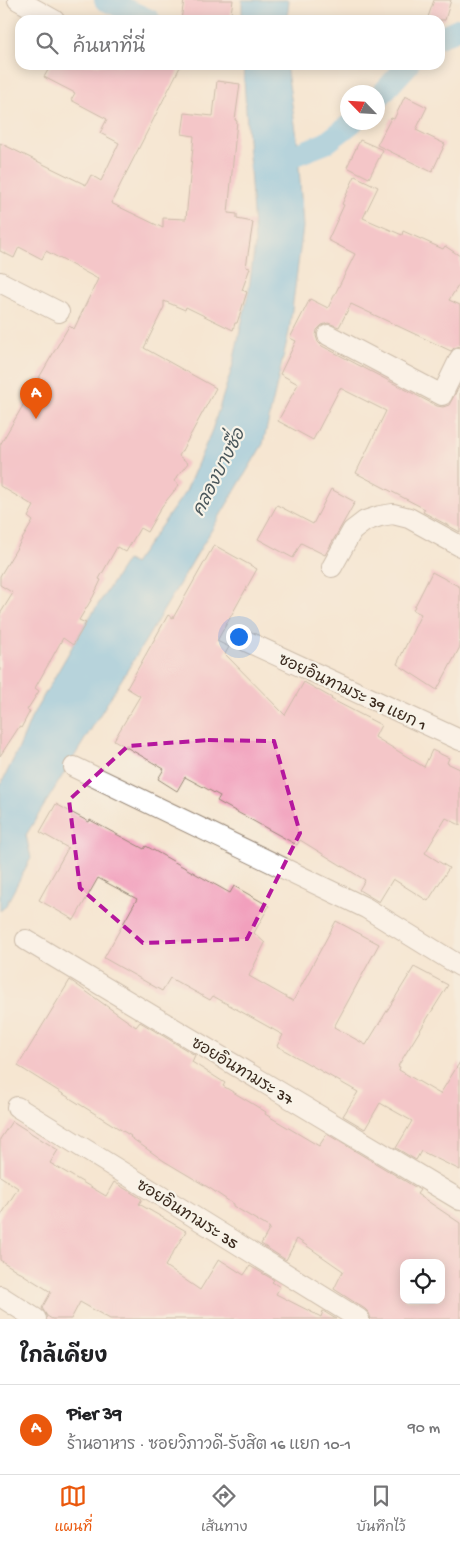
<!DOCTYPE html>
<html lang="th">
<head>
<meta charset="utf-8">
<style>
	:root { --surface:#fff; --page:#f6f6f6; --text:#202124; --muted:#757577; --line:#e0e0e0; --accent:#ea580c }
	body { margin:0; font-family:"Gochi Hand","Playpen Sans Thai",sans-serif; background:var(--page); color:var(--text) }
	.controls { position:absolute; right:15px; bottom:15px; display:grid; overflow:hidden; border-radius:10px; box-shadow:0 2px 12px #0003 }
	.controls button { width:45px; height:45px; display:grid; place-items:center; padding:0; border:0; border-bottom:1px solid var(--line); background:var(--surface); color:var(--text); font:25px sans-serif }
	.compass { position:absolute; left:340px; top:85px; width:45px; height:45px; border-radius:50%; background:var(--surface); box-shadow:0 2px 12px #0003; rotate:295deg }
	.you { position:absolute; left:238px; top:636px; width:18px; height:18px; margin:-12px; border:4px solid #fff; border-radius:50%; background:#1a73e8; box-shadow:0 0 0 8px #1a73e833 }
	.badge { display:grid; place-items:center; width:32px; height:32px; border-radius:50%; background:var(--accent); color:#fff; font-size:16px; font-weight:700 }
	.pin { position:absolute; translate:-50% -41px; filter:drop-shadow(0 1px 2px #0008) }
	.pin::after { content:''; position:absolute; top:26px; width:18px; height:15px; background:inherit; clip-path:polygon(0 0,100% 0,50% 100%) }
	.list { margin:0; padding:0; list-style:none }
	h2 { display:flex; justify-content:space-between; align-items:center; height:65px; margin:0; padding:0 20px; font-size:21px }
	h2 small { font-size:16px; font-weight:400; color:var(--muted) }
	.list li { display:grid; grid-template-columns:32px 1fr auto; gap:15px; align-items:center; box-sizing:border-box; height:90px; padding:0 20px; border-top:1px solid var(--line) }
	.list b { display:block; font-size:19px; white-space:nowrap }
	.list p { margin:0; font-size:16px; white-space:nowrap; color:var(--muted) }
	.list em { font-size:16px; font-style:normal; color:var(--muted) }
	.icon { flex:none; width:28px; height:28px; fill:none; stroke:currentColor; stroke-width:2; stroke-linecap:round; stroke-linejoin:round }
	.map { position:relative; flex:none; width:460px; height:1319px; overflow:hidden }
	.search { position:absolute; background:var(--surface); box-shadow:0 2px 12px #0003; left:15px; right:15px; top:15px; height:55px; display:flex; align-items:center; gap:12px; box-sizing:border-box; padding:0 18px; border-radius:15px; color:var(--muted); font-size:19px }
	.sheet { height:155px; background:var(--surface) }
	nav { display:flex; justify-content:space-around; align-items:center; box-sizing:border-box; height:70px; border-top:1px solid var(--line); background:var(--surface); font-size:14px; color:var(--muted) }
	nav a { display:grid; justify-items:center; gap:2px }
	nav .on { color:var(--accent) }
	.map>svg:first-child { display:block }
</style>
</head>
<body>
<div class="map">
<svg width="460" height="1319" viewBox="0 0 460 1319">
	<rect width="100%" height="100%" fill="#f7f3e8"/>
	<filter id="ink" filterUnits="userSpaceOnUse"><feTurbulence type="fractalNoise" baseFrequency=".02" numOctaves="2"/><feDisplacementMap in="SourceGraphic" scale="10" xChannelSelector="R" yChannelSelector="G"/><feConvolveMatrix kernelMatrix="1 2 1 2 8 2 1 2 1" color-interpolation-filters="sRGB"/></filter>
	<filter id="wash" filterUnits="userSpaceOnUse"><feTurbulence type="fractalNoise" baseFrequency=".0096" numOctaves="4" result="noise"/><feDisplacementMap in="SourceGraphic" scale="20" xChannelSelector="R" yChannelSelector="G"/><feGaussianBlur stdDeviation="1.12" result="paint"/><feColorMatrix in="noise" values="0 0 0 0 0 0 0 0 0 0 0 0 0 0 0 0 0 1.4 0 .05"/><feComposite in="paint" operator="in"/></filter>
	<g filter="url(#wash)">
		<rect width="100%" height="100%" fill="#f5e6d1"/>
		<g fill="#6abde6" stroke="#527482">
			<polygon points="242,0 289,0 287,20 242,20"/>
			<polygon points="243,65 286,65 297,137 303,227 289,332 263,444 144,643 26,835 31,858 5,907 0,911 0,786 19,748 32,716 86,623 127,560 134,564 186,491 212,430 232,368 249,289 255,244"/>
		</g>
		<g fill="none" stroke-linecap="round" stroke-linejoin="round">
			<g stroke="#6abde6" stroke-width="22">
				<polyline points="105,0 150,20"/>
				<polyline points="440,37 460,28"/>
				<polyline points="378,98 408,65"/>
				<polyline points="277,162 326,143 353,122"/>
			</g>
		</g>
		<g id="blocks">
			<g fill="#f2a0bd" fill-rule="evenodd">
				<polygon points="184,0 233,0 230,20 181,20"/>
				<polygon points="434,0 451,0 445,20 427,20"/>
				<polygon points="51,65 181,65 111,203 163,228 163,218 186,219 194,136 182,134 185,113 213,116 217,81 240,84 235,120 237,121 228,213 237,214 237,219 253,222 246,267 250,268 242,290 247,292 237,323 235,323 233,330 186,307 185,310 164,301 164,307 144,348 216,388 179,456 188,463 174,481 179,485 162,506 147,532 140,528 126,552 117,547 99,579 101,580 93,597 79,620 86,623 73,645 63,638 35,688 39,691 27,710 30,711 21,728 19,727 0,756 0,614 13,593 0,585 0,576 33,521 28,517 34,506 0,486 0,445 69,326 74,329 98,279 46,251 42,259 19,247 14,258 0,251 0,143 86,185 91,175 101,181 119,143 100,133 107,119 71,100 75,93 44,77"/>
				<polygon points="405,96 427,107 416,130 445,144 432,172 377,145 391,118 394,119"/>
				<polygon points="360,140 383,150 369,178 347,167"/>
				<polygon points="355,176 378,187 363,218 402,235 403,231 443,249 445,246 460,256 460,283 449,300 460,305 460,346 454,348 451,351 351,304 339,327 328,323 322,325 317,330 316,336 318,342 322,346 437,406 443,407 449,405 460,385 460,532 423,512 425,509 356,473 386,411 340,388 313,440 278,421 298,384 280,374 296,341 290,338 310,299 328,308 355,254 328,240 344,205 342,204"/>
				<polygon points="331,489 355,502 325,555 301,543 293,558 258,539 277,505 313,524"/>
				<polygon points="214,545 257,569 217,641 229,647 225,654 285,715 304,682 332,698 331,699 381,725 375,737 424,767 432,750 449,758 447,763 460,769 460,825 446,818 425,853 449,868 428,901 393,879 379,902 359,890 365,880 300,840 297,845 217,801 220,796 185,777 177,791 158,779 164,769 114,740 140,696 127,688 168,615 173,618"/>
				<polygon points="432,572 460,587 460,647 437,690 397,664 421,614 413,610"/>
				<polygon points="56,804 89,822 90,820 144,849 146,846 230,893 234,886 269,906 254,933 265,943 249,976 293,1001 336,921 379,944 334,1027 366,1045 414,967 448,985 398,1066 400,1067 399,1070 440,1094 460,1062 460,1170 421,1151 416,1160 396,1148 412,1121 380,1103 365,1129 343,1116 358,1092 277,1046 283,1035 213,996 210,1000 170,978 162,991 104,958 137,899 98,878 74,920 39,900 68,848 40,832"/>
				<path d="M 70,980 L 136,1027 L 140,1022 L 195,1055 L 192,1062 L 225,1083 L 223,1086 L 266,1112 L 265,1114 L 319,1146 L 327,1134 L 420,1190 L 417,1194 L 460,1223 L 460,1319 L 371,1319 L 369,1313 L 365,1309 L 334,1289 L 343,1271 L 297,1239 L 286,1260 L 261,1244 L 270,1228 L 233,1206 L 233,1204 L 211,1189 L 164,1161 L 130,1137 L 131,1136 L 18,1066 ZM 404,1263 L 441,1263 L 441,1300 L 404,1300 Z"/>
				<polygon points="12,1121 58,1150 50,1163 106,1196 114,1182 142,1199 139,1204 186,1231 165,1266 200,1290 219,1259 244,1275 250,1266 274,1280 272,1282 280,1287 276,1294 321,1317 323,1311 336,1319 110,1319 80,1302 71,1319 52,1319 47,1316 42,1308 51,1292 0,1260 0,1217 18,1188 0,1176 0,1139"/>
			</g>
		</g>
	</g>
	<g filter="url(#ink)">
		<use href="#blocks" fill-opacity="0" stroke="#988878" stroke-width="1"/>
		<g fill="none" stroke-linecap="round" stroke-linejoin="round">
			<defs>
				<g id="minor">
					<polyline points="18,0 54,20"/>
					<polyline points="0,282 59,312"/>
					<polyline points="328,335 442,395 460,358"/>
					<polyline points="332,567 352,531 365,521 380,516 393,514 409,518 460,546"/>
					<polyline points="246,641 460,740"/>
					<polyline points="74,767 366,908 460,966"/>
					<polyline points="26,940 460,1200"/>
					<polyline points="17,1107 359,1319"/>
					<polyline points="0,1296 36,1319"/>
				</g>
			</defs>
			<use href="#minor" stroke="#988878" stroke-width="22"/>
			<use href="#minor" stroke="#fff" stroke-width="20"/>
		</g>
	</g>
	<path d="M0 0H460V1319H0ZM 208,740 L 274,741 L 300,833 L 247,939 L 143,943 L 80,888 L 69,800 L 128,746 Z" fill="#f5e6d1" fill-opacity=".55" fill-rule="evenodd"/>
	<path fill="none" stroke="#b5179e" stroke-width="4" stroke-dasharray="10 6" stroke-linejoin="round" d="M 208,740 L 274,741 L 300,833 L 247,939 L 143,943 L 80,888 L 69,800 L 128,746 Z"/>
	<g text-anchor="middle" stroke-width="4.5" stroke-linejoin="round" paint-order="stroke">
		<g font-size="16" fill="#3b2a1e" stroke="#f7f3e8">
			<text transform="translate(353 691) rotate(25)" y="6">ซอยอินทามระ 39 แยก 1</text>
			<text transform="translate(243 1070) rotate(31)" y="6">ซอยอินทามระ 37</text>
			<text transform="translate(188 1213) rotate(32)" y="6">ซอยอินทามระ 35</text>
		</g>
		<g font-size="18" font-style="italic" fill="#49565a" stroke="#f7f3e8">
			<text transform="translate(218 472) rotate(-63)" y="6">คลองบางซื่อ</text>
		</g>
	</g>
</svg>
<div class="controls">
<button><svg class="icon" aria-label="locate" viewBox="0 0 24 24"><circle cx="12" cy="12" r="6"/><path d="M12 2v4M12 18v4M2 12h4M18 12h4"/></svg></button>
</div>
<svg class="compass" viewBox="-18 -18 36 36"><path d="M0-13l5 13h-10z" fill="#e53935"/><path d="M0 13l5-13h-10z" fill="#757577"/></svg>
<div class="you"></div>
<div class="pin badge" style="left:36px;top:419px">A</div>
<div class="search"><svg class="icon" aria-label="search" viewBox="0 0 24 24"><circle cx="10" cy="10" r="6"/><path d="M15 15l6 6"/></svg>ค้นหาที่นี่</div>
</div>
<section class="sheet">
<h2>ใกล้เคียง<small></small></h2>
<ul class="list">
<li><span class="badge">A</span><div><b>Pier 39</b><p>ร้านอาหาร · ซอยวิภาวดี-รังสิต 16 แยก 10-1</p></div><em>90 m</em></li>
</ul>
</section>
<nav>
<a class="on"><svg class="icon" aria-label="map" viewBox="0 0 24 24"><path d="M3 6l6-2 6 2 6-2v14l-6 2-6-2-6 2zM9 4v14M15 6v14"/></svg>แผนที่</a>
<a><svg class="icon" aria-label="directions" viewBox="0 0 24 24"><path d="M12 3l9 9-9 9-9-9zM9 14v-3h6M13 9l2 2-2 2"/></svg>เส้นทาง</a>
<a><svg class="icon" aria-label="saved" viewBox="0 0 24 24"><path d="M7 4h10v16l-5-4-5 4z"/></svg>บันทึกไว้</a>
</nav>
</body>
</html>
